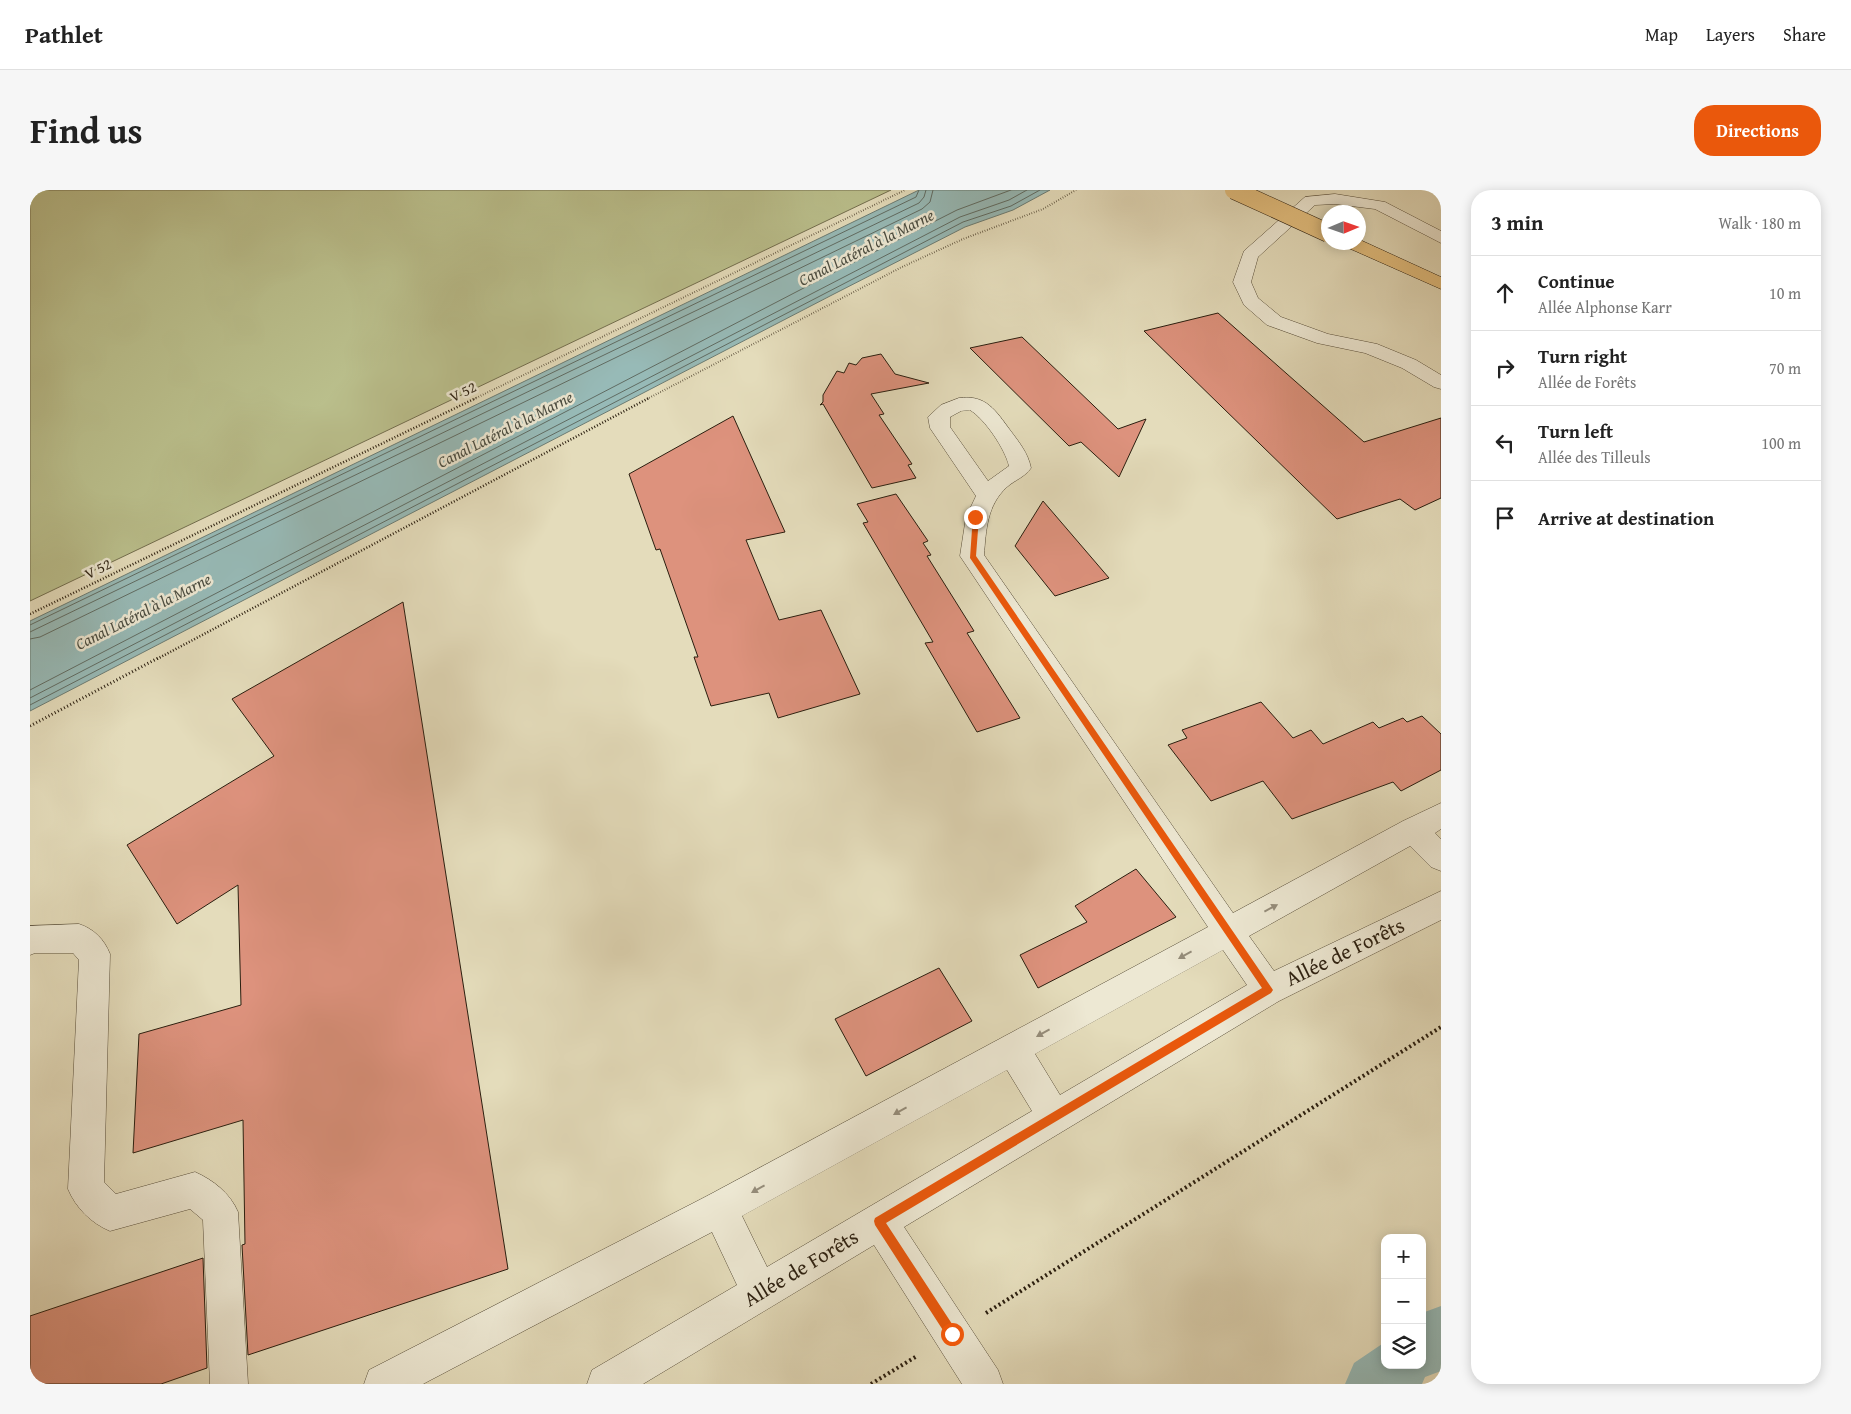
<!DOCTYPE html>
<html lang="en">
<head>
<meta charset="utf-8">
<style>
	:root { --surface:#fff; --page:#f6f6f6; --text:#222; --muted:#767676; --line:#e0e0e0; --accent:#ea580c }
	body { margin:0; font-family:"Gentium Book Plus",serif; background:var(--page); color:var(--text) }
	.controls { position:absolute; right:15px; bottom:15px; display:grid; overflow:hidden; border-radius:10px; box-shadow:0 2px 12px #0003 }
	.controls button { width:45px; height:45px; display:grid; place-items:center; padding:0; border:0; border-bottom:1px solid var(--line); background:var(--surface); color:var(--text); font:25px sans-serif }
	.compass { position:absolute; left:1291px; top:15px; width:45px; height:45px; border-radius:50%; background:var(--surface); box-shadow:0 2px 12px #0003; rotate:88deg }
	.stop { position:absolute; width:15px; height:15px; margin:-11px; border:4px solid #ea580c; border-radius:50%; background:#fff }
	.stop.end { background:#ea580c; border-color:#fff; box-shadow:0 1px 5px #0008 }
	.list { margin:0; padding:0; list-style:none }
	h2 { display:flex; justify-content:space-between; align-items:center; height:65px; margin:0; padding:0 20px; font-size:21px }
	h2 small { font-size:16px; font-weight:400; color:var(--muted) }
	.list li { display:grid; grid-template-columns:32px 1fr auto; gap:15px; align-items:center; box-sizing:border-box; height:75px; padding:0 20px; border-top:1px solid var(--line) }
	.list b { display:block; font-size:19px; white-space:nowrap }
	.list p { margin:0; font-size:16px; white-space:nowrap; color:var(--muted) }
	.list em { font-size:16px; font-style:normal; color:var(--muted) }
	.icon { flex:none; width:28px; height:28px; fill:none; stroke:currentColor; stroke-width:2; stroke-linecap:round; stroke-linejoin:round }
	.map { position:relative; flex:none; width:1411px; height:1194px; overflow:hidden; border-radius:20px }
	header { display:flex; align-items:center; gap:30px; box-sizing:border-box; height:70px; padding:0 25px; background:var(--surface); border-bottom:1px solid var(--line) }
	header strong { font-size:24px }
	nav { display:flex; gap:28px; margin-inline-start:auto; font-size:18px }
	.intro { display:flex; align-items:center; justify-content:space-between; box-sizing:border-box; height:120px; padding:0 30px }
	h1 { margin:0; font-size:35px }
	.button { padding:12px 22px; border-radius:20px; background:var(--accent); color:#fff; font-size:18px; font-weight:700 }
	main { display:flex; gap:30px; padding:0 30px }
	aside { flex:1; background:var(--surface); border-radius:20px; box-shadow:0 2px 12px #0003 }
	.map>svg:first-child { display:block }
</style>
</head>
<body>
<header>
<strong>Pathlet</strong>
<nav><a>Map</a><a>Layers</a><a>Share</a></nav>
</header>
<div class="intro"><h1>Find us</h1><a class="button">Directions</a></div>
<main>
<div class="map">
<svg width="1411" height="1194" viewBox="0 0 1411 1194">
	<rect width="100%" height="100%" fill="#e4dcbb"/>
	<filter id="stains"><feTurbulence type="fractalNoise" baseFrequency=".004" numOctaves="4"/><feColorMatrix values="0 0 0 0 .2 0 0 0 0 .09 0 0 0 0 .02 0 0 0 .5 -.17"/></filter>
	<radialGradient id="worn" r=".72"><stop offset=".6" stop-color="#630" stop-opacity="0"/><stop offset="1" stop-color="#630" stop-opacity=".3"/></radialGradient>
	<polygon fill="#babf8c" stroke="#726e4e" points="0,0 861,0 0,411"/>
	<polygon fill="#97bab7" stroke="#6b7c74" points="889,0 1020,0 983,20 935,37 802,105 0,521 0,431"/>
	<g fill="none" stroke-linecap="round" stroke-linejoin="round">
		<g stroke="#606c63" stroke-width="1">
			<polyline points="0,435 886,7 889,0"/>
			<polyline points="0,442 889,13 894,7 896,0"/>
			<polyline points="0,449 10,447 892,19 900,12 903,0"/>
			<polyline points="0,500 793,88 927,20 981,0"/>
			<polyline points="0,508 930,27 979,10 997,0"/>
			<polyline points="0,515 933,32 981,16 1010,0"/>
		</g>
		<polygon fill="#97bab7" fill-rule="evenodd" points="1411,1116 1411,1181 1395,1187 1392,1194 1315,1194 1324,1173 1355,1152 1355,1175 1392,1175 1392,1123"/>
	</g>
	<g fill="#dd927d" stroke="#2a1e0f">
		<polygon points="1188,123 1334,252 1411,228 1411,308 1385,320 1370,309 1307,329 1114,141"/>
		<polygon points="992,147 1088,239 1116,229 1089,287 1051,252 1039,256 940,158"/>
		<polygon points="851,164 865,184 899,193 841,204 854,224 849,225 882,274 878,275 886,288 842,298 793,214 790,215 793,212 793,205 807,181 814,183 819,173 826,175 832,168"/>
		<polygon points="703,226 755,342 716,350 749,430 791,420 830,504 748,528 739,503 681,516 664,467 668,467 630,359 626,360 599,284"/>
		<polygon points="866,304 898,351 893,353 901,365 897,366 944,441 937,443 990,528 947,542 895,453 903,452 833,333 838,332 827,314"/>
		<polygon points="1013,311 1079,388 1025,406 985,356"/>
		<polygon points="373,412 478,1079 218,1165 212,1055 215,1054 213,930 103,963 109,844 211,815 208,695 147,734 97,655 244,566 202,509"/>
		<polygon points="1231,512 1263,548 1281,540 1293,554 1343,532 1349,538 1373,528 1377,532 1392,526 1411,544 1411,580 1371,601 1363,592 1262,629 1233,591 1181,611 1138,555 1157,548 1152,540"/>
		<polygon points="1106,679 1146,727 1008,798 990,765 1057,732 1045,716"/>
		<polygon points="909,778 942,831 836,886 805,829"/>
		<polygon points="173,1068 177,1178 131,1194 0,1194 0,1126"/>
	</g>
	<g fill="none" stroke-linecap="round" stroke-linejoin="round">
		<defs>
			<g id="minor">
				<polygon points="1305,4 1355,12 1411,41 1411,53 1345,19 1305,14 1285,15 1228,67 1221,92 1228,108 1251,127 1298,144 1347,154 1386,170 1411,185 1411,199 1404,197 1372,178 1335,163 1287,153 1237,135 1214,115 1203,92 1214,61 1275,7"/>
				<path d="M 929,208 C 956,204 966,221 980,240 C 989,252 998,263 1001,278 C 995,287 985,290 977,297 C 957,315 956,340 954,365 L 1203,723 L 1373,631 L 1411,613 L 1411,639 L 1405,643 L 1411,649 L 1411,681 L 1401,677 L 1380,656 L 1219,746 L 1244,781 L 1411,701 L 1411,730 L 1249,811 L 874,1037 L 968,1180 L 973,1194 L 932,1194 L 844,1055 L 613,1194 L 557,1194 L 562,1180 L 707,1095 L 682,1042 L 393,1194 L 334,1194 L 339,1180 L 677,1006 L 1178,737 L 930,366 L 936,327 L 946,306 L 900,238 L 898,227 L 911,215 ZM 940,220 C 955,229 975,259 979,276 L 958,291 L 920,237 L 920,227 L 931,221 ZM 1193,760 L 1217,795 L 1030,905 L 1005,864 ZM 977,880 L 1002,921 L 737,1077 L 712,1026 Z"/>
				<path d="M 49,734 C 64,739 74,749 80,764 L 74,992 L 86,1004 L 165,982 C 183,990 200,1003 208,1022 L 218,1194 L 180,1194 L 173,1030 L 160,1019 L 80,1041 C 61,1033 46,1018 38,999 L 49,770 L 43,763 L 5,763 L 0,765 L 0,736 Z"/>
			</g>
			<polygon id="major" points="1328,49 1411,87 1411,99 1314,56 1312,52 1328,52"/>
		</defs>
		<use href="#minor" stroke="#584e3a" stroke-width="1"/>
		<use href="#major" stroke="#2a1e0f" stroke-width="1"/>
		<g stroke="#2a1e0f" stroke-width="2" stroke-dasharray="0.5 2" stroke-linecap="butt">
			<polyline points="444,209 875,0"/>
			<polyline points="617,209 872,77 933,49 1013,19 1046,0"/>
		</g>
		<g stroke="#2a1e0f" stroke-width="2.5" stroke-dasharray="1 2" stroke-linecap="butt">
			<polyline points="0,424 446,208"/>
			<polyline points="127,469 619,208"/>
		</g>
		<polyline stroke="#2a1e0f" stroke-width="3" stroke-dasharray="1 2.5" stroke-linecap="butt" points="0,536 130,467"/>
		<g stroke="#2a1e0f" stroke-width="4" stroke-dasharray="2 3" stroke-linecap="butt">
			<polyline points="956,1123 1411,837"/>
			<polyline points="841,1194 887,1166"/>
		</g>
		<use href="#minor" fill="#ede8d3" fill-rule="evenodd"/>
		<use href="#major" fill="#e2be7e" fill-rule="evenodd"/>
		<defs>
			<polyline id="major-bridge" points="1204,0 1298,43"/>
		</defs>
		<use href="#major-bridge" stroke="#2a1e0f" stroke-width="19" stroke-linecap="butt"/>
		<use href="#major-bridge" stroke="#e2be7e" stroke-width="18"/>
	</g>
	<defs><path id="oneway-solid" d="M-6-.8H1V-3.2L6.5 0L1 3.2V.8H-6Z" transform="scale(1.25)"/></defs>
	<g fill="#958d7b">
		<use href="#oneway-solid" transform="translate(1241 718) rotate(-28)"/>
		<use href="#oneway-solid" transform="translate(1155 765) rotate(151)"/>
		<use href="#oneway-solid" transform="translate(1013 843) rotate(151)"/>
		<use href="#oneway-solid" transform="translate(870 921) rotate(151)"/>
		<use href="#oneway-solid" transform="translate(728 999) rotate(151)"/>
	</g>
	<polygon fill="#ea580c" points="943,325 949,327 946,366 1243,800 1241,803 856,1033 926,1140 928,1144 926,1148 922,1150 918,1148 845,1035 844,1031 845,1028 1232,798 940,368"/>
	<g text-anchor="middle" stroke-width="5" stroke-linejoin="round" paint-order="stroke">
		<g font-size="15" fill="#2a1e0f" stroke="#ede8d3">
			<text transform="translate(433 202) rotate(-26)" y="5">V 52</text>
			<text transform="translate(68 379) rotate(-26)" y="5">V 52</text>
		</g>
		<g font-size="16" font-style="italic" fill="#4b4d41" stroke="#ede8d3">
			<text transform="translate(836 57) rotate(-27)" y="6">Canal Latéral à la Marne</text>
			<text transform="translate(475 239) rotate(-27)" y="6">Canal Latéral à la Marne</text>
			<text transform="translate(113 421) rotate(-27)" y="6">Canal Latéral à la Marne</text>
		</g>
		<g font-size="21" fill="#2a1e0f" stroke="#ede8d3">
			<text transform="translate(1315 762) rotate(-26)" y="7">Allée de Forêts</text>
			<text transform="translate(771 1078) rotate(-31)" y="7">Allée de Forêts</text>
		</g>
	</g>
	<rect width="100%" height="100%" filter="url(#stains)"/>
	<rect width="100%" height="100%" fill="url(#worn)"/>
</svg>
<div class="controls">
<button>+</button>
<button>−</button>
<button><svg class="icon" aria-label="layers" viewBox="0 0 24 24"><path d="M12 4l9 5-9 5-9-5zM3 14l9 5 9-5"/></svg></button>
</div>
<svg class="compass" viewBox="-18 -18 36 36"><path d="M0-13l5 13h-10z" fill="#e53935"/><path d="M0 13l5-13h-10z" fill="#767676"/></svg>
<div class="stop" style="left:922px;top:1144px"></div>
<div class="stop end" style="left:945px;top:327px"></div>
</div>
<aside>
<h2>3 min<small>Walk · 180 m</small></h2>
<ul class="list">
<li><svg class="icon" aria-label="ahead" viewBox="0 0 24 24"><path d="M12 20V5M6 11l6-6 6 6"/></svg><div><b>Continue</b><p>Allée Alphonse Karr</p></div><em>10 m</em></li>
<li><svg class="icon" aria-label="right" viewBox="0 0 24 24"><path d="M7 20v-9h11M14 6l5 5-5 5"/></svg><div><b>Turn right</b><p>Allée de Forêts</p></div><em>70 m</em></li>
<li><svg class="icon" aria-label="left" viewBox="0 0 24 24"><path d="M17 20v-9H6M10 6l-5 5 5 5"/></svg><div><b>Turn left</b><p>Allée des Tilleuls</p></div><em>100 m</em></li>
<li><svg class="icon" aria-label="arrive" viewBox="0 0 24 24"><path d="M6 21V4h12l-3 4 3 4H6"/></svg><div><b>Arrive at destination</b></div></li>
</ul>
</aside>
</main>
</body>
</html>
